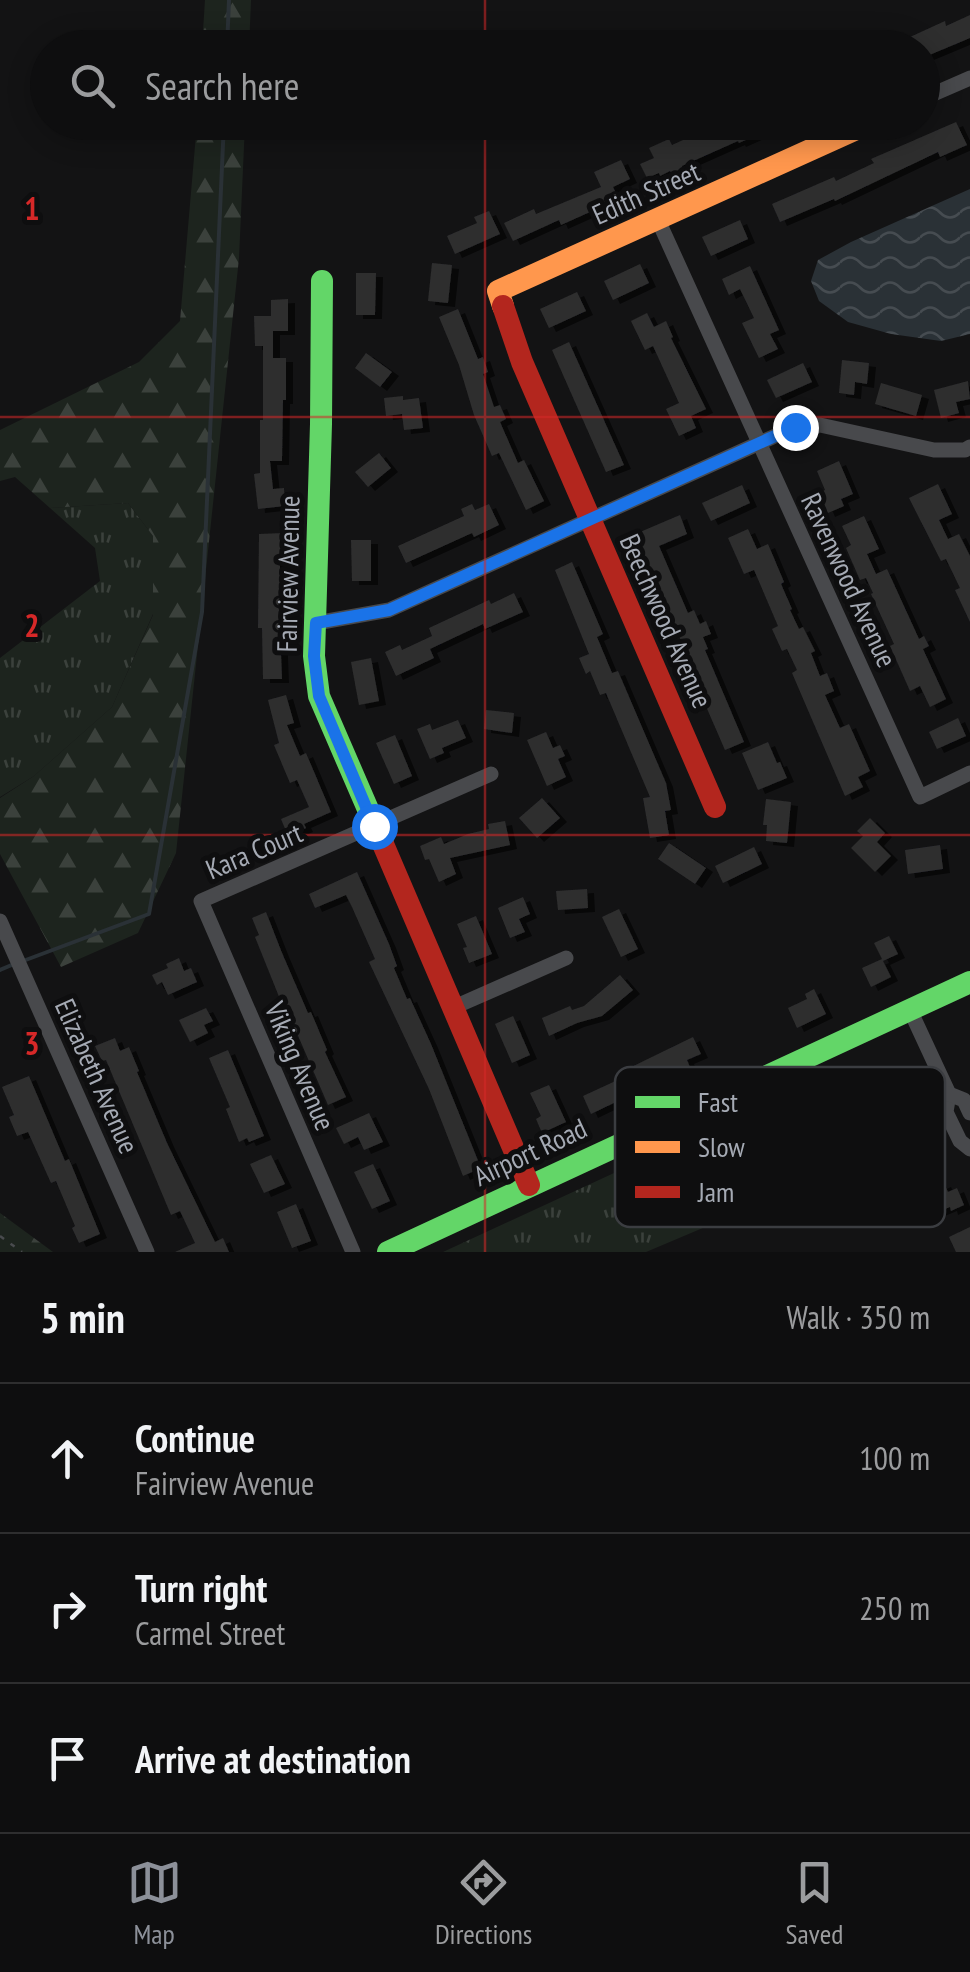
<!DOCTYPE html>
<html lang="en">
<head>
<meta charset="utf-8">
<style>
	:root { --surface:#0e0e0f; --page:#171718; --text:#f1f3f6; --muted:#9b9c9e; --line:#2e2e2f; --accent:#8c9099 }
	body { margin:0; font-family:"PT Sans Narrow",sans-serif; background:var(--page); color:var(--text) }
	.stop { position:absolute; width:30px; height:30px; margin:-22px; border:8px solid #1a73e8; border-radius:50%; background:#fff }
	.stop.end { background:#1a73e8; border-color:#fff; box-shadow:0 2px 10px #0008 }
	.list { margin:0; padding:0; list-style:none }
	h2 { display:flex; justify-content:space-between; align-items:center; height:130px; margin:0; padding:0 40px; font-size:42px }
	h2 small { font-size:32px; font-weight:400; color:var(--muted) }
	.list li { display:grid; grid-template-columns:65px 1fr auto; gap:30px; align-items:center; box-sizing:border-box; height:150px; padding:0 40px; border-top:2px solid var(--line) }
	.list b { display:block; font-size:38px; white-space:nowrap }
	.list p { margin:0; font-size:32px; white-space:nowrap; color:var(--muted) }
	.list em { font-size:32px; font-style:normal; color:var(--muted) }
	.icon { flex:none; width:55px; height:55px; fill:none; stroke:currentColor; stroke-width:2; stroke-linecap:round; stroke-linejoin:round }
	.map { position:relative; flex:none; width:970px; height:1252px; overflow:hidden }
	.search { position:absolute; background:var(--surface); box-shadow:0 5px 25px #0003; left:30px; right:30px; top:30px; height:110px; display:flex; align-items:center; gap:25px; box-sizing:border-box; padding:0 35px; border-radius:55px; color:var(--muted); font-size:38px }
	.sheet { height:580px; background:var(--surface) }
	nav { display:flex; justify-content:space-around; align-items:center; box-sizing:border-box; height:140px; border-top:2px solid var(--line); background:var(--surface); font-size:28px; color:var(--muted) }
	nav a { display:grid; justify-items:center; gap:5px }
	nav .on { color:var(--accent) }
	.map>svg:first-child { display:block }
</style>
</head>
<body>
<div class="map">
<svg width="970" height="1252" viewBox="0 0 970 1252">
	<defs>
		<pattern id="grass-tufts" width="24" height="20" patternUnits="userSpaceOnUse" patternTransform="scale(2.5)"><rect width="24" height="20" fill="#1d241e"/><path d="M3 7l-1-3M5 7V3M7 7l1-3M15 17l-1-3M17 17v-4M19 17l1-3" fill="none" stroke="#3b413c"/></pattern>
		<pattern id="forest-firs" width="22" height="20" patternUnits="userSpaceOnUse" patternTransform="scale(2.5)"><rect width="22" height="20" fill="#1d241e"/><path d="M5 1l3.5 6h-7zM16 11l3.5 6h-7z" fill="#3b413c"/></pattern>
		<pattern id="water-waves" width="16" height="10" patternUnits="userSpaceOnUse" patternTransform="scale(2.5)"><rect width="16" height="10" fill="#2a3136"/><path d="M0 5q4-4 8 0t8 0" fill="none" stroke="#464c51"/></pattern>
		<filter id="shadow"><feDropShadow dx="7" dy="4" stdDeviation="0" flood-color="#0009"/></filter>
	</defs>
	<rect width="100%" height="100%" fill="#131314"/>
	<g fill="url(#grass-tufts)">
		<polygon points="128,503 153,536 153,614 112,707 34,776 0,797 0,658 100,581 95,548 50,508"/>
		<polygon points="826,1075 881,1182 895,1218 724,1219 646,1252 443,1252"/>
	</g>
	<g fill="url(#forest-firs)">
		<polygon points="205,0 251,0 249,47 202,47"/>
		<polygon points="197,123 245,123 239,258 176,853 138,933 61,967 0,854 0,798 34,776 112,707 153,615 153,536 128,503 50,508 15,477 0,481 0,430 139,362 180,321"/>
		<polygon points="0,1213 53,1252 0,1252"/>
	</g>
	<polygon fill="url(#water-waves)" points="970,189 970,334 941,341 891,334 848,322 819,301 811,281 818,260 851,242"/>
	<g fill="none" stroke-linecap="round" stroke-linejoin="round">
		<g stroke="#2a3136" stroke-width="4">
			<polyline points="227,48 229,0"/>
			<polyline points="23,961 149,914 202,612 224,122"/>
			<polyline points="0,970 14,964"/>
		</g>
	</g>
	<g fill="#2e2e2f" filter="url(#shadow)">
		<polygon points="970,15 970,38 927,56 923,48 886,48 945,21 946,26"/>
		<polygon points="723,122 752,122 757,135 739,143 738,141 682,166 683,169 672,174 670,171 660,176 659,173 647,178 640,164 654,158 649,148 669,139 672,145"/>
		<polygon points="956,122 967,145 940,157 938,152 835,201 834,199 780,222 772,204 834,177 836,181 874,163 871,159"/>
		<polygon points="621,160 630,179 613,187 619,199 561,225 559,220 513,241 504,223 534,209 536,214 601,187 594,172"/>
		<polygon points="489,211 500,234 455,254 447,236 477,223 474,217"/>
		<polygon points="740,220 748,239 711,256 702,237"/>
		<polygon points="432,263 452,265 448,303 428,301"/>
		<polygon points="640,264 649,283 613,300 604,281"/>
		<polygon points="750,266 779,330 770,334 778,349 759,358 742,323 754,318 740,289 729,295 722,279"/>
		<polygon points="356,273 376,273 375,315 356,315"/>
		<polygon points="577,292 586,311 549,328 540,309"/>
		<polygon points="288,299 288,331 273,331 273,358 286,358 286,400 283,400 282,461 270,461 273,489 284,488 285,506 258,509 254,474 260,473 260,420 263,420 263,346 255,346 254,316 271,316 271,300"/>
		<polygon points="458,309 478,359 483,357 488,372 483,374 494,407 500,405 506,419 500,422 518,463 524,460 544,501 526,510 499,453 492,456 474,415 459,365 439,317"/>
		<polygon points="647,313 654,327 666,321 673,337 671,338 706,409 691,416 696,428 679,436 666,409 679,403 653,346 645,350 631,321"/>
		<polygon points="569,342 624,465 606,472 552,350"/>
		<polygon points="366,353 392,372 380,387 355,368"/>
		<polygon points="842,360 869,363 867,384 855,382 854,395 839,393"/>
		<polygon points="803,363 812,382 776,398 767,380"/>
		<polygon points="968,381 970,399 956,402 959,413 941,418 934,390"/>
		<polygon points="881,383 922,395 916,416 875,404"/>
		<polygon points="403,396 403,400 419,398 423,428 404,430 402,414 386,416 384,398"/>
		<polygon points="379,453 391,468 368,487 355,472"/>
		<polygon points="839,461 853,494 841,499 844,506 828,513 820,493 825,490 817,471"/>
		<polygon points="938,484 952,514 939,520 948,539 959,534 970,556 970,622 955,590 960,588 946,559 941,561 909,498"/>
		<polygon points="742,485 750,503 711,521 702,503"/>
		<polygon points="472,504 475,510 489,504 499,525 474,537 472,533 406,563 398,546 464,516 461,509"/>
		<polygon points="680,515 687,534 659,546 688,613 694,610 700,624 706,621 711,634 703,637 708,649 705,650 744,742 725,750 688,665 690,664 682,642 666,612 633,535"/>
		<polygon points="864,516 879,549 867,554 876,574 887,569 919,639 924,636 929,646 923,649 946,699 930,707 920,686 910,691 890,646 894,644 871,594 873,593 866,578 860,580 846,548 851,545 842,526"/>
		<polygon points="748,529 757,549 768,544 784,582 781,584 792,609 790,610 799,629 803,627 815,651 811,653 820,676 827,673 834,691 825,695 840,728 849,724 870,771 858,777 863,787 845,796 792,673 797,670 787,649 782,651 772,629 778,626 754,570 744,574 728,538"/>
		<polygon points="284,533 285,553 280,553 280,586 283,586 283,602 279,602 282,679 263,679 262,628 258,628 259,534"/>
		<polygon points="351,540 371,540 371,581 352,581"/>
		<polygon points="572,562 603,634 597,637 612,673 618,671 666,783 671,810 665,811 669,835 650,838 643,798 650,797 606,693 600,695 590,671 586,674 579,658 589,654 555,570"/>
		<polygon points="514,593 523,612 485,629 483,624 430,649 434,658 396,676 385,652 400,645 402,650 432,636 429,628 489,600 491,604"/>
		<polygon points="371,658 379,701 359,705 351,662"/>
		<polygon points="286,695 294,723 287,725 300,756 306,753 331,812 304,824 306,828 288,836 281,819 309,807 297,780 290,783 274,745 279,743 268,700"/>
		<polygon points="486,710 514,713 512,733 484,729"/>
		<polygon points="958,718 966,736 937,749 929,732"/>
		<polygon points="458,720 466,738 442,748 444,753 430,759 417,729 430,724 432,730"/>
		<polygon points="546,732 553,748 560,745 565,756 558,759 566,777 547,786 527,740"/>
		<polygon points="395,735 412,776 394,784 376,743"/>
		<polygon points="768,742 777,763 780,762 787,778 758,790 742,753"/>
		<polygon points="542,798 560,818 537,838 519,818"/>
		<polygon points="766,799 791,802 787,843 766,841 767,825 763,825"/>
		<polygon points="870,818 885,833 877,842 891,856 875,872 851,848 863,836 857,831"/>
		<polygon points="505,821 510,845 450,858 456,874 439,882 429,859 425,860 420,846 441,837 444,844 468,834 489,829 488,824"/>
		<polygon points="669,843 706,868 695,884 658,859"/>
		<polygon points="940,845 943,869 908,874 905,850"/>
		<polygon points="754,847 762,864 723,883 715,866"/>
		<polygon points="357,872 389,944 397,966 394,968 407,999 410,998 431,1044 481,1168 463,1176 429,1089 369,962 375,959 352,907 346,895 315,908 309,894"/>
		<polygon points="587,889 588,908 558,910 556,891"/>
		<polygon points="523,897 530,914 519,919 525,932 510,938 498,908"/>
		<polygon points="619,909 638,949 621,957 602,917"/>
		<polygon points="266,912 282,953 308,1013 311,1012 327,1050 325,1052 346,1097 328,1105 286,1008 284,1009 255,937 259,935 252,918"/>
		<polygon points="476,916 492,954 469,963 463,948 467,947 457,924"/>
		<polygon points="889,936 898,954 883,961 891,977 871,987 862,968 882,959 874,943"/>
		<polygon points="179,958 184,971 191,968 197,982 168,995 162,982 157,985 152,975 168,968 166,964"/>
		<polygon points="620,975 633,990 602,1016 577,1023 549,1036 542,1018 570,1006 572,1010 584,1006"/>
		<polygon points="814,989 826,1014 797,1028 788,1008 807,999 805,994"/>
		<polygon points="206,1008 213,1021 204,1025 208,1033 190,1042 179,1020"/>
		<polygon points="513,1016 530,1055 512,1063 495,1024"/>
		<polygon points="693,1037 701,1054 687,1060 693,1074 679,1080 676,1074 655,1084 653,1080 618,1096 620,1100 591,1114 583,1096 622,1078 619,1073"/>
		<polygon points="115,1038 120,1051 129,1047 139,1071 137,1072 167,1143 215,1242 223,1238 229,1252 175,1252 195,1243 180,1211 171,1215 106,1060 102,1061 95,1046"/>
		<polygon points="228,1050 264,1136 249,1142 247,1138 239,1142 226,1109 230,1107 209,1058"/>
		<polygon points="29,1076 65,1161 69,1159 100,1234 79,1243 72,1228 75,1226 56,1181 51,1183 28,1132 17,1136 9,1117 14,1115 2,1087"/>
		<polygon points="549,1085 566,1122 542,1133 536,1119 541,1116 530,1093"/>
		<polygon points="369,1113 383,1142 364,1150 358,1137 344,1144 336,1128"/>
		<polygon points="271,1155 285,1184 264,1193 250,1164"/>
		<polygon points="373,1164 390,1201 372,1209 354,1172"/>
		<polygon points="944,1183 948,1192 957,1188 964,1205 951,1211 950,1207 933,1214 924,1192"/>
		<polygon points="296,1204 311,1241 292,1248 277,1212"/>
		<polygon points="970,1227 970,1252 956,1252 949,1237"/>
	</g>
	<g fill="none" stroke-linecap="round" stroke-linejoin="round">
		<polyline stroke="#494b4e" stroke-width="2.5" stroke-dasharray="5 8" stroke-linecap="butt" points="0,1236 22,1252"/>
		<g stroke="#48494c" stroke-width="15">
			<polyline points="922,99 970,78"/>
			<polyline points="658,220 920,797 970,773"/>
			<polyline points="316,623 389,610 795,427 820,425 934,450 965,450 970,447"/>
			<polyline points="0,921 147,1252"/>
			<polyline points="452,1008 566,958"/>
			<polyline points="910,1010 949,1094 946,1112 960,1141 970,1149"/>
			<polyline points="949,1094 964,1100 970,1113"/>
			<polyline points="353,1252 201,901 491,774"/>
		</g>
		<g stroke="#63d668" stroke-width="22">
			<polyline points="322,281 321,424 314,656 319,696 383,844"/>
			<polyline points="388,1252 970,982"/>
		</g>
		<polyline stroke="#ff974d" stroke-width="22" points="503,306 498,291 872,122"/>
		<g stroke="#b3261e" stroke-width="22">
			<polyline points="503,306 522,362 715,807"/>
			<polyline points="383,844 529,1185"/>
		</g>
	</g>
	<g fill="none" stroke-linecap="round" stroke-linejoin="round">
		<polyline stroke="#1a73e8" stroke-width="12" points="374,826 319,696 314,656 316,623 389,610 795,427"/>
	</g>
	<path fill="none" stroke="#d62828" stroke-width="2.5" stroke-opacity="0.55" d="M 485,0 L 485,48M 485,122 L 485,1252M 0,417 L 970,417M 0,835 L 970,835"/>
	<g text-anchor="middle" stroke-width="10" stroke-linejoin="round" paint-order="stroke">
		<g font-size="28" fill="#a5aab4" stroke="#0e0e0f">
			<text transform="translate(646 193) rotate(-24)" y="10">Edith Street</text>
			<text transform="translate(288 574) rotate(-89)" y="10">Fairview Avenue</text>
			<text transform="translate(849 580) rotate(65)" y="10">Ravenwood Avenue</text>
			<text transform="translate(666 621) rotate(66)" y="10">Beechwood Avenue</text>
			<text transform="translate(254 851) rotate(-23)" y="10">Kara Court</text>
			<text transform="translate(300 1066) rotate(67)" y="10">Viking Avenue</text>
			<text transform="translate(97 1076) rotate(66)" y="10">Elizabeth Avenue</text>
			<text transform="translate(530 1152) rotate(-25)" y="10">Airport Road</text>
		</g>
	</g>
	<rect x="615" y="1067" width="330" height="160" rx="15" fill="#0e0e0f" stroke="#3b3d41" stroke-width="2.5"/>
	<rect x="635" y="1096" width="45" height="12" fill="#63d668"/>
	<rect x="635" y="1141" width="45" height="12" fill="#ff974d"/>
	<rect x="635" y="1186" width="45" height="12" fill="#b3261e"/>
	<g font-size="28" fill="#a5aab4">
		<text x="698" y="1112">Fast</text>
		<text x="698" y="1157">Slow</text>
		<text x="698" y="1202">Jam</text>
	</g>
	<g font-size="32" text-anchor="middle" font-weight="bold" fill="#d62828" stroke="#0e0e0f" stroke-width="10" stroke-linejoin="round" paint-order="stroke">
		<text x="32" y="220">1</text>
		<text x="32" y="637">2</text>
		<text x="32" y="1055">3</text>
	</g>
</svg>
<div class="stop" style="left:374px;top:826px"></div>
<div class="stop end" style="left:795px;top:427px"></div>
<div class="search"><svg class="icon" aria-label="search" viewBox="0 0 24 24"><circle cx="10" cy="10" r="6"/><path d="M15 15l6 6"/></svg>Search here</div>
</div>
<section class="sheet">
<h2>5 min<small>Walk · 350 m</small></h2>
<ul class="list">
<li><svg class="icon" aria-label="ahead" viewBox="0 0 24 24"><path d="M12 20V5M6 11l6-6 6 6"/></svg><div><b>Continue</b><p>Fairview Avenue</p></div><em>100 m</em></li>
<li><svg class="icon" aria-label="right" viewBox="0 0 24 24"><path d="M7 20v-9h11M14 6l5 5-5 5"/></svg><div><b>Turn right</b><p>Carmel Street</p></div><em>250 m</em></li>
<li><svg class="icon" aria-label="arrive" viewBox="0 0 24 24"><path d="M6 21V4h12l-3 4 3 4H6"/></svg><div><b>Arrive at destination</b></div></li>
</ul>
</section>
<nav>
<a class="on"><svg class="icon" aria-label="map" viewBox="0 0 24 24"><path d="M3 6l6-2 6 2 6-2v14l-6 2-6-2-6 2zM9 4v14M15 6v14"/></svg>Map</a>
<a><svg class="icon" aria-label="directions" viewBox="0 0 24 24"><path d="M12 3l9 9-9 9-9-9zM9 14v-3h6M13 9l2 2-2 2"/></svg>Directions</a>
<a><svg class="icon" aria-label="saved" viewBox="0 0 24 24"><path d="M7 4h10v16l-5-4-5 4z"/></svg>Saved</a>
</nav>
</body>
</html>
